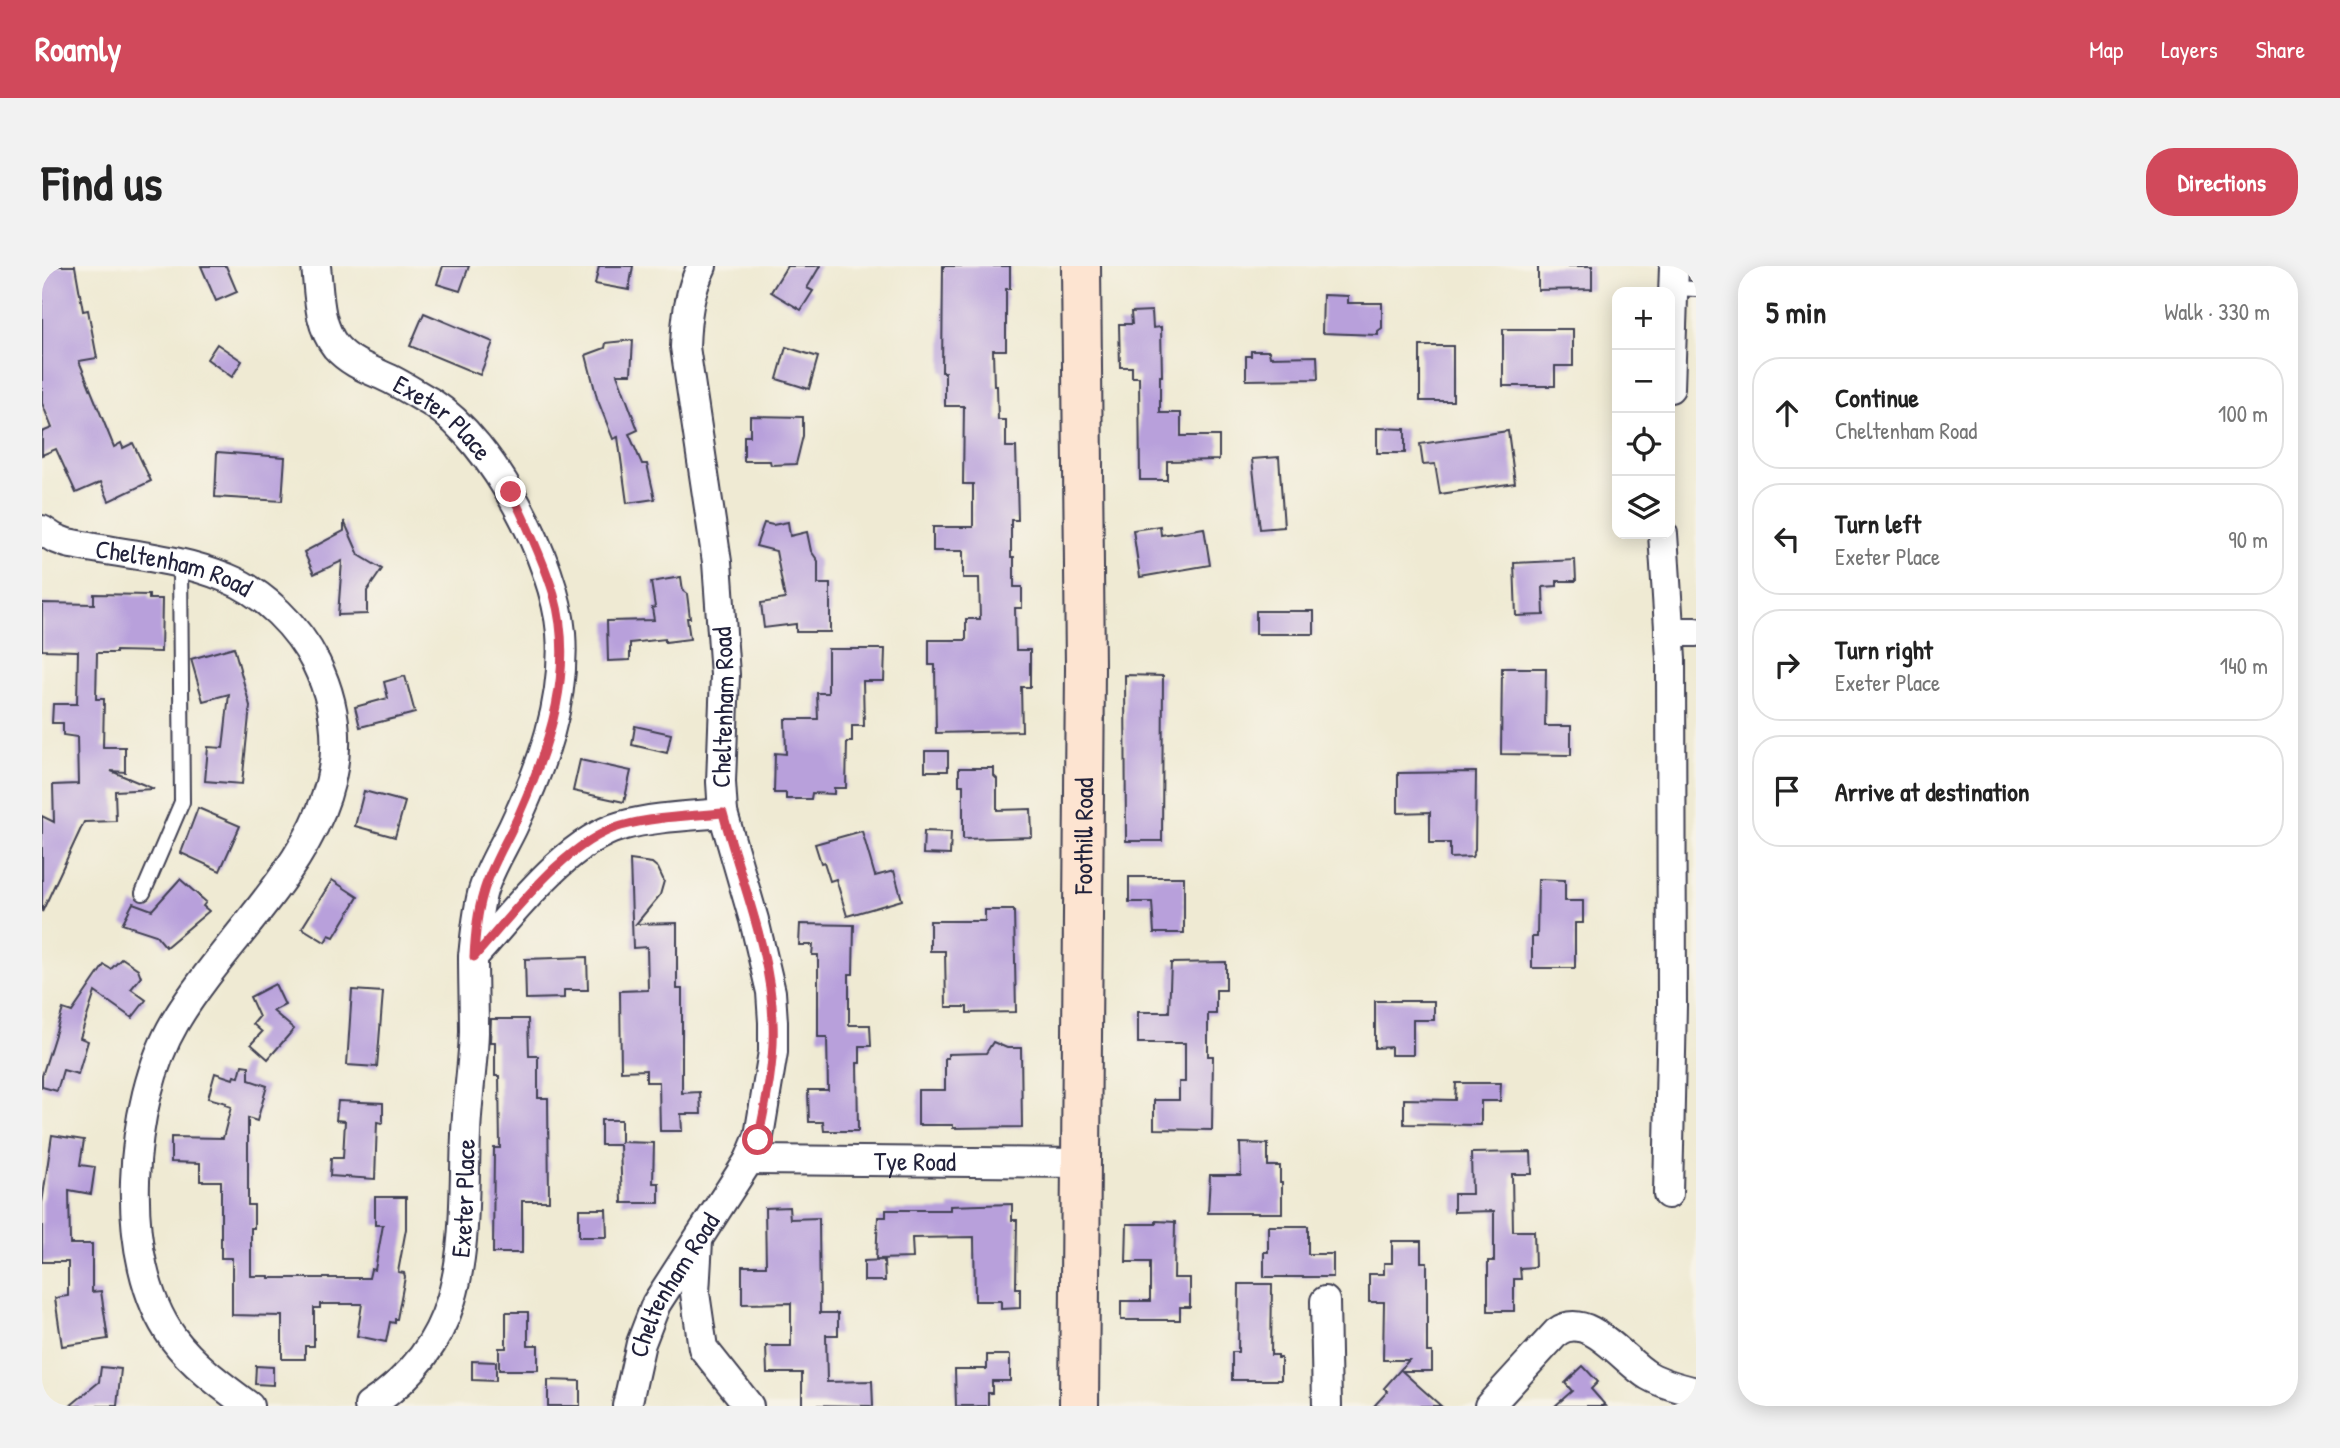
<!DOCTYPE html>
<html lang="en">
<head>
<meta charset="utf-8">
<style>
	:root { --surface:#fff; --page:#f2f2f2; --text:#222; --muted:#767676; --line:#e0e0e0; --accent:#d1495b }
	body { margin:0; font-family:"Patrick Hand",sans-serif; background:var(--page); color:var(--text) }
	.controls { position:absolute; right:21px; top:21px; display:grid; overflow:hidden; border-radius:14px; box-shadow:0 4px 18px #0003 }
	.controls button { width:63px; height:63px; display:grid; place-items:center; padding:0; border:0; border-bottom:2px solid var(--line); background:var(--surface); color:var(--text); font:35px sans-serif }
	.stop { position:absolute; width:21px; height:21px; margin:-16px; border:5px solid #d1495b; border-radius:50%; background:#fff }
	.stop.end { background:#d1495b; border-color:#fff; box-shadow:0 2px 7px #0008 }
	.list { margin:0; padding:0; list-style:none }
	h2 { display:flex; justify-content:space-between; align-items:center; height:91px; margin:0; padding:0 28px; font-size:30px }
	h2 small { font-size:23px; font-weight:400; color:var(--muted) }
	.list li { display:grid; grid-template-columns:46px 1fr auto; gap:21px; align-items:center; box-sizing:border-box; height:112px; margin:0 14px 14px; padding:0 14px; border:2px solid var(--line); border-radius:28px }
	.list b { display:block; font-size:26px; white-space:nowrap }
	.list p { margin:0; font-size:23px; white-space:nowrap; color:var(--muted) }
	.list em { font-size:23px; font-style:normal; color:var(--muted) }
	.icon { flex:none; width:38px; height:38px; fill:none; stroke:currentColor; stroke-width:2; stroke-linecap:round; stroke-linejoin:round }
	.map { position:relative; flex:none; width:1654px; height:1140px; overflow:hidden; border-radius:28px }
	header { display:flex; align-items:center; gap:42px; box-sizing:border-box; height:98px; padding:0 35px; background:var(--accent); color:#fff }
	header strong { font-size:33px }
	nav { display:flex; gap:38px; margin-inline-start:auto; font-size:24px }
	.intro { display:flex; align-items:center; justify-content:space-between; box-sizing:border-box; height:168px; padding:0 42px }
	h1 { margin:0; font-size:49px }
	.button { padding:18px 32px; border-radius:28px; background:var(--accent); color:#fff; font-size:24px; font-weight:700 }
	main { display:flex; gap:42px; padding:0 42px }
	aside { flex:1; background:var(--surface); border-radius:28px; box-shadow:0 4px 18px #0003 }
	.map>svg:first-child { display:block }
</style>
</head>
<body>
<header>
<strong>Roamly</strong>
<nav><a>Map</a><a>Layers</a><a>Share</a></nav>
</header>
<div class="intro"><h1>Find us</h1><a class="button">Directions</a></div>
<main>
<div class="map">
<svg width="1654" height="1140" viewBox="0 0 1654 1140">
	<rect width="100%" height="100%" fill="#f7f3e8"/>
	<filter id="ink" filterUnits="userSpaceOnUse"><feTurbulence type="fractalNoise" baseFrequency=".0143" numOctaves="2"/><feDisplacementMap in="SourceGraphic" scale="14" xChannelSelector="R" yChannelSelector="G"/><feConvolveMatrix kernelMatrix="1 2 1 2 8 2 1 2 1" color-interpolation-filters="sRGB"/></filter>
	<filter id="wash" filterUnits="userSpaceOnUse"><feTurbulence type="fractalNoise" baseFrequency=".00686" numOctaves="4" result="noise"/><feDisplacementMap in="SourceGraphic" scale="28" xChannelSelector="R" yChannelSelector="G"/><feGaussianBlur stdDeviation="1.57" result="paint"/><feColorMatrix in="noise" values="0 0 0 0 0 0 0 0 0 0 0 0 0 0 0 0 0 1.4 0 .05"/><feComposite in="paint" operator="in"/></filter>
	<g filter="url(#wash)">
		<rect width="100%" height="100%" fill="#efead3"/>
		<g id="blocks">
			<g fill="#b8a0db">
				<polygon points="0,0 33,0 41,45 46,44 55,92 37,95 72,181 79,177 81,182 91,177 109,215 67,235 59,216 34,227 14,183 0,189 0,166 10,162 0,137"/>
				<polygon points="159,0 184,0 195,26 174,35"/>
				<polygon points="401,0 427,0 418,25 395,18"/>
				<polygon points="557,0 591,0 587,24 553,18"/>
				<polygon points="745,0 778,0 765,22 771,25 759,44 729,26"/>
				<polygon points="901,0 968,0 968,23 964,23 964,84 951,84 952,120 955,120 956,154 964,154 964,181 974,181 976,254 969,254 969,291 972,291 972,321 980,321 980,342 973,342 974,384 988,384 988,421 979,421 980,465 894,467 893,399 887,399 887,374 924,374 924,353 938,353 937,312 921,312 921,285 891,285 891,261 931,261 931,218 921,218 922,140 903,140 903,106 900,106"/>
				<polygon points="1496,0 1550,0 1550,23 1496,24"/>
				<polygon points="1281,29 1306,30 1306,37 1340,37 1340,62 1336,65 1336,69 1280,67"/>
				<polygon points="1110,45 1111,62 1119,61 1120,110 1118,110 1118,147 1139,147 1139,170 1177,170 1177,194 1125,195 1125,214 1098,214 1097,111 1090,111 1090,101 1078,101 1077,58 1090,58 1089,46"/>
				<polygon points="382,47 451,76 438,109 368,80"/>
				<polygon points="1461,63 1531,63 1531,100 1513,100 1513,120 1461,120"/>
				<polygon points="591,74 589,108 575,108 596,164 587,168 600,198 605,198 613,233 585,237 576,171 571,173 555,132 544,89 563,82 564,77"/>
				<polygon points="175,78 200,95 190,111 165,93"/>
				<rect x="1378" y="80" width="33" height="55"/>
				<polygon points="744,81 776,91 767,123 735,113"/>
				<polygon points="1209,85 1227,85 1228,91 1275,90 1276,113 1204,114 1204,90 1209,90"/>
				<polygon points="708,150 761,151 761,170 754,198 729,199 728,195 702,195 702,170 708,170"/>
				<polygon points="1335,162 1363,163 1363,187 1335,187"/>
				<polygon points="1466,165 1473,217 1398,228 1393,198 1381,199 1378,178"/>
				<polygon points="175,186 243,191 240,235 173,231"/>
				<polygon points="1237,191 1242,261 1218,263 1210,193"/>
				<polygon points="302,255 317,289 340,303 325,325 325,348 296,349 300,295 272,308 262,286 302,265"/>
				<polygon points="746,256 748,270 765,266 769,285 776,295 776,318 788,318 788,366 754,366 754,358 722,362 719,337 743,333 734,285 714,280 722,257 731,259"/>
				<polygon points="1118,260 1119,269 1162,262 1168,299 1098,311 1091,264"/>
				<polygon points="1533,294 1534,315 1515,315 1515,320 1501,321 1502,349 1474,350 1472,297"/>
				<polygon points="639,311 641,325 645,328 648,352 645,352 648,373 623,376 623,373 588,377 588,394 566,395 565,355 612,354 610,342 613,341 609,316"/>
				<polygon points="52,328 107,329 107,333 120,333 119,386 74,385 74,387 55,387 54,433 62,433 61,481 83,481 83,506 69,505 112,523 73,525 74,555 42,556 0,646 0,550 12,556 11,519 36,518 35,471 21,469 21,457 10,457 11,438 35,438 36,385 0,384 0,337 52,338"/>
				<rect x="1214" y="345" width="58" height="23"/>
				<polygon points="192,381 208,440 200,518 163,515 166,481 181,482 187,428 161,435 149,393"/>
				<polygon points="786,383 843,383 842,415 821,415 822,460 810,460 810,476 805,476 804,522 792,522 792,528 770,527 769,533 744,533 744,527 732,527 733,487 744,488 743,453 776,453 775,427 786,427"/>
				<polygon points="1460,402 1504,402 1503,460 1529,460 1529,489 1459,488"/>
				<polygon points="1083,409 1121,410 1120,575 1084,575"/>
				<polygon points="363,410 373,447 318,461 313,441 346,432 342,416"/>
				<polygon points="593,460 629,468 625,487 590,479"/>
				<rect x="883" y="485" width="23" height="20"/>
				<polygon points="538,494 589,505 582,536 531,525"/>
				<polygon points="917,502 952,502 952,510 955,513 955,544 989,543 990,571 921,573 921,519 917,519"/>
				<polygon points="1434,506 1433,584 1430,591 1408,592 1408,577 1388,577 1388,546 1356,547 1356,507"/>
				<polygon points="322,525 363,536 353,571 313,560"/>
				<polygon points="156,542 198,560 178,605 139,587"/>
				<polygon points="820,565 833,610 852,605 860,634 805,650 794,613 788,615 782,596 779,597 773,578"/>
				<polygon points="882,565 909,566 908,589 881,588"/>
				<polygon points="588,594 610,597 616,602 622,615 618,629 594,658 635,657 635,723 640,723 640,827 658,826 659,848 639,848 640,865 618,865 617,816 604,816 604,804 579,805 578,725 606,724 605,681 591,682"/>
				<polygon points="1087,611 1142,611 1142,667 1112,667 1110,636 1087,636"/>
				<polygon points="138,613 164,636 161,640 167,645 124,681 114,669 80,658 91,637 110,644"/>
				<polygon points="1496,613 1523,614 1523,635 1541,635 1541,657 1533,657 1533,702 1490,702 1490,671 1495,671"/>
				<polygon points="290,614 316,631 292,671 287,669 283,676 260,662"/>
				<polygon points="943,644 972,644 974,746 925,747 925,741 904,741 903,685 888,685 888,655 943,655"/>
				<polygon points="758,658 812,659 811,708 807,708 807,759 828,759 829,780 818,780 818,797 815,797 816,865 782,865 781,856 767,856 766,824 786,824 785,771 776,771 776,689 770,689 771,679 757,679"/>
				<polygon points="545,691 546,724 522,724 522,732 484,733 483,693"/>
				<polygon points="80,692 96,703 99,711 89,723 104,734 90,752 53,726 38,772 46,775 36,808 21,804 15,825 0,821 0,810 21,743 30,746 62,699 69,703"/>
				<polygon points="1184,696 1184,724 1174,724 1174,748 1166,748 1166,790 1171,790 1170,864 1112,863 1112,834 1137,834 1137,816 1143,816 1143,777 1096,777 1096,746 1127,746 1129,697"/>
				<polygon points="233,718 243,739 231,745 252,763 226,793 209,778 220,766 211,758 217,751 208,731"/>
				<polygon points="310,724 341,726 335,801 305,799"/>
				<polygon points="1333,735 1392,735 1392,754 1371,754 1371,789 1349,789 1349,781 1333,782"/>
				<polygon points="449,753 486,753 487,790 496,790 496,832 506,832 507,935 480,935 480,987 451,987 452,882 458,882 457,810 453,810 453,776 448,776"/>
				<polygon points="951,776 965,782 979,782 980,861 911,862 911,859 876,859 876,824 903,824 903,792 906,792 906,788 944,787"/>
				<polygon points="200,799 207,800 207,814 225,820 215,855 206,852 206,939 212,939 212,962 209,962 209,1010 227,1010 227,1012 327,1012 329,1003 333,1004 341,959 333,959 333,931 364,931 364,963 356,1006 362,1007 363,1011 355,1053 353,1053 353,1057 348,1056 344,1076 315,1070 320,1038 278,1038 278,1042 272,1042 272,1080 263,1080 263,1093 240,1093 240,1050 190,1049 190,992 179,992 179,915 158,915 158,897 129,896 129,871 181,872 189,841 183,839 184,837 166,832 173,807 191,813 192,810 197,811"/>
				<polygon points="1414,817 1459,817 1458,835 1439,835 1439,859 1362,858 1362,833 1413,834"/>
				<polygon points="296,835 341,837 341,857 335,856 333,913 288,910 289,892 301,892 303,855 294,854"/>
				<polygon points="559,854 579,854 579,876 612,877 611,917 617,917 617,937 580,937 578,879 559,879"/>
				<polygon points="10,869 42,874 38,899 53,901 49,928 27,924 28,978 50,978 50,1026 59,1025 66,1073 20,1080 13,1032 26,1030 26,996 0,996 0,937"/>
				<polygon points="1198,877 1226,878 1226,900 1238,900 1238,916 1240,916 1240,947 1166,947 1168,909 1199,909"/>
				<polygon points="1489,886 1490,908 1470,908 1471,965 1492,965 1493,1001 1478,1002 1479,1013 1472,1013 1472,1045 1446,1045 1446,995 1452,995 1452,945 1412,946 1412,928 1430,928 1429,887"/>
				<polygon points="970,938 970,954 975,954 974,1022 978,1022 978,1042 959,1043 959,1035 933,1035 932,971 870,972 871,992 834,993 836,951 844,951 844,944 908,944 908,940"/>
				<polygon points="747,941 748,953 777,952 778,1047 796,1047 796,1069 784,1069 785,1116 830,1115 831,1140 760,1139 760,1107 725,1107 724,1080 749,1080 749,1037 700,1038 700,1000 724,1000 723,942"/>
				<polygon points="537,943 564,943 565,971 537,971"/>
				<polygon points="1114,955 1133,956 1132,1012 1148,1012 1148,1041 1138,1041 1138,1054 1079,1054 1079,1035 1108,1035 1108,996 1084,996 1085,958 1114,958"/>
				<polygon points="1226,960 1266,960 1266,988 1291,988 1291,1011 1222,1011 1222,986 1226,986"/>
				<polygon points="1350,975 1379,975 1379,996 1385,996 1385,1086 1390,1086 1390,1105 1360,1105 1399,1140 1332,1140 1346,1125 1342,1122 1367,1094 1341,1094 1342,1036 1327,1036 1327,1008 1342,1008 1342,997 1350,997"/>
				<polygon points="842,994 843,1015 822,1015 822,995"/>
				<polygon points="1197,1018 1230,1018 1229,1089 1236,1089 1236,1092 1239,1092 1239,1114 1190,1114 1190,1086 1196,1086"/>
				<polygon points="464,1046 486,1046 486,1079 496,1079 496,1104 457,1104 457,1082 464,1082"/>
				<polygon points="945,1089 968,1089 968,1115 950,1115 950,1127 946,1127 946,1140 914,1140 913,1103 945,1103"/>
				<polygon points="430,1095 454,1096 454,1115 430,1114"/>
				<polygon points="214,1100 231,1101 231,1119 213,1118"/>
				<polygon points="1541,1100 1556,1116 1549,1123 1564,1140 1513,1140 1530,1125 1523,1117"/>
				<polygon points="59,1101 79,1103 75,1140 28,1140 57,1116"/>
				<polygon points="506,1114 538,1115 538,1140 506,1140"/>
			</g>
		</g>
	</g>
	<g filter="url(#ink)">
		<use href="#blocks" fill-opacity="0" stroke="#414052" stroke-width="2"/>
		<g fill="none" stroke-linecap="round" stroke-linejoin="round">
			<defs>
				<g id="lane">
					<polyline points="1632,22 1654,23"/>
					<polyline points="101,627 140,536 138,297"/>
				</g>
				<g id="street">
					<path id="s1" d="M 274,0 C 277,27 276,59 294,81 C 309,98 329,104 348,113 C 362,120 376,129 390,137 C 451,176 513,295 519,367 C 524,436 500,500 471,561 C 461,582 446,605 440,628 C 435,649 433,670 431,691"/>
					<polyline points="1628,122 1632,0"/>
					<path id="s2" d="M 0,264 L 12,272 L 25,277 C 78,288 135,291 185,312 C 222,327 256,361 274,397 C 346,544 199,645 133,756 C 86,836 74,994 131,1072 C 151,1099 180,1120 207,1140"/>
					<polyline points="1621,268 1629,393 1630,739 1626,928"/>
					<polyline points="1627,366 1654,366"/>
					<path id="s3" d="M 707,894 L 1039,897"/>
					<polyline points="656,975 653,1027 661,1082 707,1140"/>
					<polyline points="1283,1035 1285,1140"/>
					<path id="s4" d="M 327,1140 C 431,1072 420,977 424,868 C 425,834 431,800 432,766 C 432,741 431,716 431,691 C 470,649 524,575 579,560 C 612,551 648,550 681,547"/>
					<path id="s5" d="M 585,1140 L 599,1077 L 614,1038 L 707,894 L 717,870 L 731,786 L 731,756 L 729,726 L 712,654 L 681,547 L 679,516 L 683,409 L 675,296 L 643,81 C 644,52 647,26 660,0"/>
					<path d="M 1447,1140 L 1515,1066 C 1546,1043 1581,1095 1607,1110 C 1621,1118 1638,1122 1654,1126"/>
				</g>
				<g id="secondary">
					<path id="s6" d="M 1037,1140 L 1043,402 L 1039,0"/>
				</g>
			</defs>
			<use href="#lane" stroke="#414052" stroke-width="18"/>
			<use href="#street" stroke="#414052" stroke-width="32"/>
			<use href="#secondary" stroke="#414052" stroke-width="42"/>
			<use href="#lane" stroke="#fff" stroke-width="14"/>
			<use href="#street" stroke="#fff" stroke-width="28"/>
			<use href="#secondary" stroke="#fde4d1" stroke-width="38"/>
		</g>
	</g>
	<g fill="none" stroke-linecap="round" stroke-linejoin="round" filter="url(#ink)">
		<path stroke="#d1495b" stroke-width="9" d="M 469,226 C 485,259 501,293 512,329 C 533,403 508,478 478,546 C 467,572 448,601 441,628 C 435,648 433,670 432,691 C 471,648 523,576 579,560 C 611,551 648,550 681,547 C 699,615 729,685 731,756 C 733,795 724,836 716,874"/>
	</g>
	<g text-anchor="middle" stroke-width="6" stroke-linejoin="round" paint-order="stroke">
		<g font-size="26" fill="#22223b" stroke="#f7f3e8">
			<text dy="9" stroke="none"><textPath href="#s1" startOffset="214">Exeter Place</textPath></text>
			<text dy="9" stroke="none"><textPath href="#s2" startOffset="138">Cheltenham Road</textPath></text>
			<text dy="9" stroke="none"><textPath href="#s5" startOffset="740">Cheltenham Road</textPath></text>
			<text dy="9" stroke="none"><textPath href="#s6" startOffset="570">Foothill Road</textPath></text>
			<text dy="9" stroke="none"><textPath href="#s3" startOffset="166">Tye Road</textPath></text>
			<text dy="9" stroke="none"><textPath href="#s4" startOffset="240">Exeter Place</textPath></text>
			<text dy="9" stroke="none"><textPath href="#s5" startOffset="131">Cheltenham Road</textPath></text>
		</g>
	</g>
</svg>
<div class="controls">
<button>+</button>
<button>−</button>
<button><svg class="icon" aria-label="locate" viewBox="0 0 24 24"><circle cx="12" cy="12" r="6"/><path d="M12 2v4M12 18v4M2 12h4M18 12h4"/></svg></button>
<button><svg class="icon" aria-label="layers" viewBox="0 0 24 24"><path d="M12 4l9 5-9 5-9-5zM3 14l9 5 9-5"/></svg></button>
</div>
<div class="stop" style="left:716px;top:874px"></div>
<div class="stop end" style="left:469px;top:226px"></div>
</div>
<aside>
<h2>5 min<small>Walk · 330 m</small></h2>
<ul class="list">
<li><svg class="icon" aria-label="ahead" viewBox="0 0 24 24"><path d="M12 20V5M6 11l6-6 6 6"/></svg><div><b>Continue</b><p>Cheltenham Road</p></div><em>100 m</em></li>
<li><svg class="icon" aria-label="left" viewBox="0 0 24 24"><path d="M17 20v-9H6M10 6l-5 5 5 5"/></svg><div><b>Turn left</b><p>Exeter Place</p></div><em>90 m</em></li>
<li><svg class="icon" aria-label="right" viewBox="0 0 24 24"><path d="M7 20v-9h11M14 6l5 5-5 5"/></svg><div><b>Turn right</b><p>Exeter Place</p></div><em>140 m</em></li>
<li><svg class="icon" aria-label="arrive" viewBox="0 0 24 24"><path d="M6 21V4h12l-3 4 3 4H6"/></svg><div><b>Arrive at destination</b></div></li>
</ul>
</aside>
</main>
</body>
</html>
